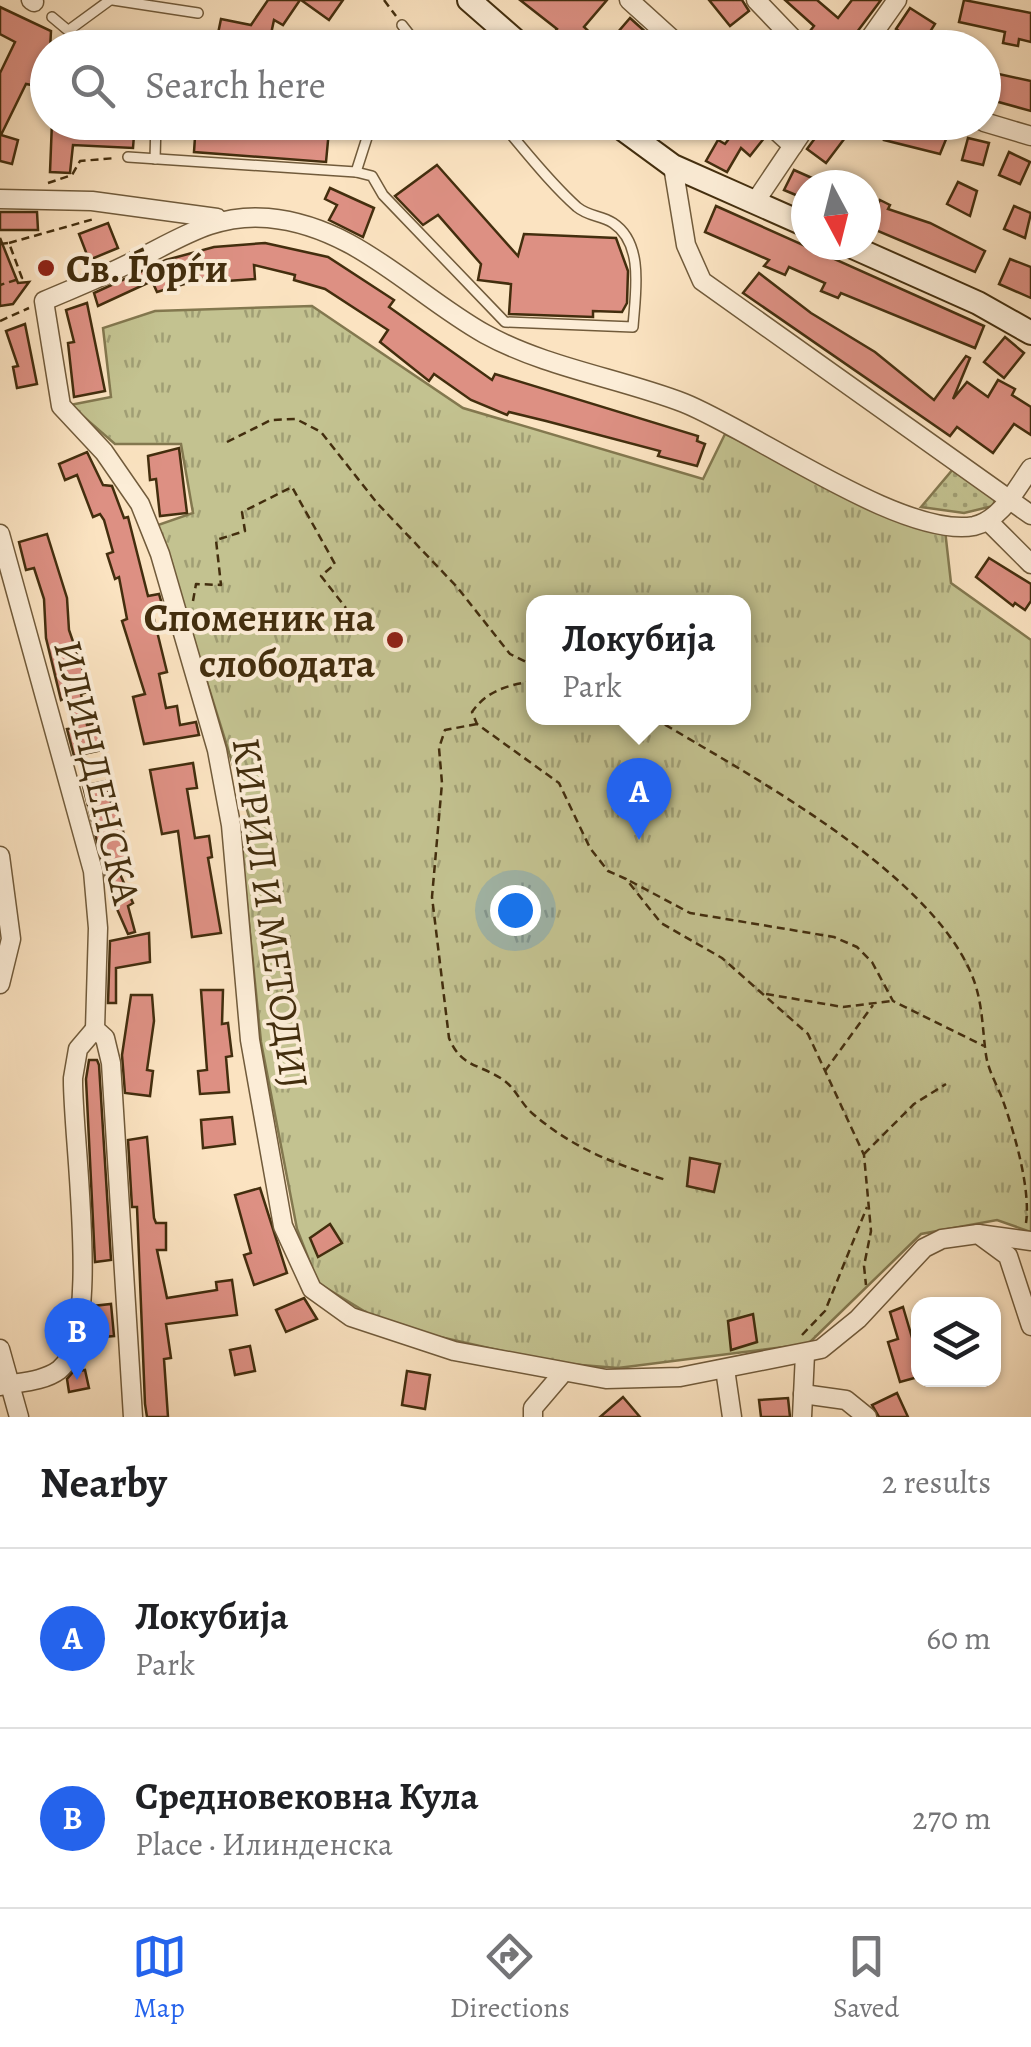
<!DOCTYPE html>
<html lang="en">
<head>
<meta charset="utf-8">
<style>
	:root { --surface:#fff; --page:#f2f2f2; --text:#202124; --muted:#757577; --line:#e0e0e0; --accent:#2563eb }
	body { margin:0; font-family:Alegreya,serif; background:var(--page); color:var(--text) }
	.controls { position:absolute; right:30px; bottom:30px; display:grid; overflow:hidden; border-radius:20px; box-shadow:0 2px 8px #0004 }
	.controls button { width:90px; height:90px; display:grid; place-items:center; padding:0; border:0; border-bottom:2px solid var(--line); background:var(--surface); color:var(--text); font:50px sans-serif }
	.compass { position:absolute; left:791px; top:170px; width:90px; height:90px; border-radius:50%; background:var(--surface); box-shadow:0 2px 8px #0004; rotate:173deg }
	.you { position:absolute; left:515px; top:910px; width:35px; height:35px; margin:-25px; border:8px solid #fff; border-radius:50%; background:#1a73e8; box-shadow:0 0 0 15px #1a73e833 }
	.badge { display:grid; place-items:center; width:65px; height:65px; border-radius:50%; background:var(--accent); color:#fff; font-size:32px; font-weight:700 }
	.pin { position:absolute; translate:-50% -82px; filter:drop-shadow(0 2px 5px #0008) }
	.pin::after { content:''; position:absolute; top:52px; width:35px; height:30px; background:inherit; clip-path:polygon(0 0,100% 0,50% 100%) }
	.popup { position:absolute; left:526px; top:595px; width:225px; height:130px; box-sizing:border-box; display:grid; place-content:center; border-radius:20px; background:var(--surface); filter:drop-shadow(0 2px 8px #0005); font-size:32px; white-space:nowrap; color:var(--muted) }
	.popup b { font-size:38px; color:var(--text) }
	.popup::after { content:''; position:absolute; left:50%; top:100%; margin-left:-20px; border:20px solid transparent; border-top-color:var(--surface) }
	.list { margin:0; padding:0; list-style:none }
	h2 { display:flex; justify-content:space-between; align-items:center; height:130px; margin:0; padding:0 40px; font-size:42px }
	h2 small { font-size:32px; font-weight:400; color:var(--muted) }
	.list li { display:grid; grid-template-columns:65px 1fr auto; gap:30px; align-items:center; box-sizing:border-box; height:180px; padding:0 40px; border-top:2px solid var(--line) }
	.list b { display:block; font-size:38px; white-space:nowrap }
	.list p { margin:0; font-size:32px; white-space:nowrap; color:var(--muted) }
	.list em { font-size:32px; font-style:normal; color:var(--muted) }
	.icon { flex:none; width:55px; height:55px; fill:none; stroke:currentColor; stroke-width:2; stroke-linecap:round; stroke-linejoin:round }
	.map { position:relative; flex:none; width:1031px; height:1417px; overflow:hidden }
	.search { position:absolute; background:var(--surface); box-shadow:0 2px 8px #0004; left:30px; right:30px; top:30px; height:110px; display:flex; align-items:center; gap:25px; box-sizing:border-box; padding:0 35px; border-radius:55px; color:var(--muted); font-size:38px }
	.sheet { height:490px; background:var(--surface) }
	nav { display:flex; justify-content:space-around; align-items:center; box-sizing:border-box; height:140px; border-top:2px solid var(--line); background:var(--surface); font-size:28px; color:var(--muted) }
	nav a { display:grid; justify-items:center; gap:5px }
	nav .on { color:var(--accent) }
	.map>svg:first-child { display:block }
</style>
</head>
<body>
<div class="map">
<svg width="1031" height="1417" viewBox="0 0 1031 1417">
	<defs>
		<pattern id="grass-dots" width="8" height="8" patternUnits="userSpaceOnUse" patternTransform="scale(2.5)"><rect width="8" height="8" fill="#c3c290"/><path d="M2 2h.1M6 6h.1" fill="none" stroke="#a09e74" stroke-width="1.8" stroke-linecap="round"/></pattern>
		<pattern id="park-tufts" width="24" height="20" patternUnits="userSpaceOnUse" patternTransform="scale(2.5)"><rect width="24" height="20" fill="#c3c290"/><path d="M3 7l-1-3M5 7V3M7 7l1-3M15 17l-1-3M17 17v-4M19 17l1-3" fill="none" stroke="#a09e74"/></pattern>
	</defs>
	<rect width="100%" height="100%" fill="#fbe3c1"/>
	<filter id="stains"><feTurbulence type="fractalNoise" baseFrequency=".002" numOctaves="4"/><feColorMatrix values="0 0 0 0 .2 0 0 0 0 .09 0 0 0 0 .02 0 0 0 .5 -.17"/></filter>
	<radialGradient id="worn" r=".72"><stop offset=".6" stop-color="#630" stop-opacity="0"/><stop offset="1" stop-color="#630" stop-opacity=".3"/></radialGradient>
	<polygon fill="url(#grass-dots)" stroke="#83784f" stroke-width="2.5" points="954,468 996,496 993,506 964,513 921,507"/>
	<path fill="url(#park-tufts)" stroke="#83784f" stroke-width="2.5" fill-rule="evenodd" d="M 312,306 L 463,408 L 703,479 L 725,434 L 945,530 L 951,583 L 1031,640 L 1031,1232 L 997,1220 L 921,1234 L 808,1344 L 618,1368 L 556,1363 L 387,1325 L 318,1283 L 297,1229 L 261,1042 L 242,855 L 252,826 L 158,525 L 193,513 L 181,444 L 115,444 L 70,405 L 111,397 L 103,328 L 155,311 ZM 534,602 L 744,602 L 744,718 L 534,718 Z"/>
	<g fill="#dd9083" stroke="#432e0e" stroke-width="2.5">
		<polygon points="268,0 300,0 283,25 274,20 268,48 215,48 221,19 251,25"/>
		<polygon points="301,0 343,0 329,20"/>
		<polygon points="520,0 607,0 584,27 599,41 593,48 542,48 557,29"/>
		<polygon points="709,0 742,0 749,11 730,26"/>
		<polygon points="785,0 817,0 838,18 852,0 881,0 845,48 832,48 810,31 814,26"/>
		<polygon points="964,0 1031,13 1031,42 1019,39 1018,46 1003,43 1005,32 959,22"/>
		<polygon points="0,7 51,31 48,88 26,84 1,135 18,140 12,164 0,161 0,73 15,42 0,34"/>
		<polygon points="910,8 935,24 921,46 896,29"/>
		<polygon points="630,18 650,36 641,48 621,48 612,39"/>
		<polygon points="985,71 1031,81 1031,111 984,98"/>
		<polygon points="52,122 135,122 133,148 73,145 70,173 50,172"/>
		<polygon points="196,122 329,130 326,162 194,152"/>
		<polygon points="742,122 753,122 765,137 750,156 741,148 727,172 706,161 718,140 725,144"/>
		<polygon points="827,122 857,122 826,163 807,149"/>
		<polygon points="889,122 925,122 949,132 940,154 884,140"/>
		<polygon points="968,138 989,143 983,165 962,160"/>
		<polygon points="1009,152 1030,162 1020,184 999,175"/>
		<polygon points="437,165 518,256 524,234 616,238 628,271 627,303 622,312 593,311 593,317 509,314 511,284 478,280 481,264 438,215 423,225 395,196"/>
		<polygon points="794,170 812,178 803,198 784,190"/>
		<polygon points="958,182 977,191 970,216 947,204"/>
		<polygon points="330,188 374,208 363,237 329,220 337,205 325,199"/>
		<polygon points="880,200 890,205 888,209 930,223 985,251 975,272 866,226 866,203 876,207"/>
		<polygon points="716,206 984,326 975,348 841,293 838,298 821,291 825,283 789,267 785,275 764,266 769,260 705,232"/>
		<polygon points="1014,206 1031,213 1025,238 1004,229"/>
		<polygon points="0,212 37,212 38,230 0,230"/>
		<polygon points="108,223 118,248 89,260 79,234"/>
		<polygon points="0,238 18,283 29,282 13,304 0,306"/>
		<polygon points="265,243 328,257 394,300 389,307 492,380 495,374 698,436 697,441 705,444 697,466 658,456 660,451 546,421 509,412 507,415 471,400 434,374 429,381 380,342 388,330 325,289 294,280 295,275 254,265 255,279 227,281 226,275 212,276 157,292 152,281 98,306 94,293 166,260 214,247"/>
		<polygon points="1010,259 1031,267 1031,298 999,284"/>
		<polygon points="759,273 811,313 875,352 934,400 966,356 970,358 953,399 967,382 988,397 998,380 1015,389 1012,395 1031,407 1031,435 1014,424 993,453 957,427 950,436 743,293"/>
		<polygon points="87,303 105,391 74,397 68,343 74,342 66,310"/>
		<polygon points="25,324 37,384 17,388 13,367 18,366 6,331"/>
		<polygon points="1005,337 1024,353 1004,378 984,362"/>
		<polygon points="179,448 187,513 160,516 156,479 150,480 148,456"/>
		<polygon points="87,452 103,485 112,486 124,518 128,517 148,596 159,594 163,608 152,611 167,672 159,674 166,708 177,706 180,725 196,722 199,735 144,744 133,697 145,694 122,621 127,619 119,577 115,579 107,554 113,552 104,520 100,514 93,517 77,475 65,480 59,464"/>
		<polygon points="47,534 67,598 69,630 90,691 81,694 87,725 96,723 102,750 74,756 67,729 75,728 69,697 61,700 46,638 44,599 34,568 26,570 19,542"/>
		<polygon points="989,558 1031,584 1031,601 1025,610 1015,603 1013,606 976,577"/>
		<polygon points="193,763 197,788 187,789 195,838 209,836 212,857 208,858 221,933 192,937 178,831 162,834 150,770"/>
		<polygon points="106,781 113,811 119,810 124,836 120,837 132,867 119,872 133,903 128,906 135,932 128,934 110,893 83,786"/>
		<polygon points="149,933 150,962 116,968 116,1003 108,1003 110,941"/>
		<polygon points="201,990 223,990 222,1024 228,1023 232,1056 226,1057 229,1092 200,1094 198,1071 207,1070"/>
		<polygon points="131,995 152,995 154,1021 147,1070 153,1071 150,1096 125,1093 122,1055"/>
		<polygon points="89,1060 97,1060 99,1065 111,1260 95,1262 86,1079"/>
		<polygon points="232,1117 235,1144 203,1148 201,1120"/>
		<polygon points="147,1137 154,1218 156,1223 166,1223 166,1250 157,1250 167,1298 217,1290 216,1282 232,1280 237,1315 166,1324 171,1358 164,1359 168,1417 147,1417 145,1404 137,1207 132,1207 128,1140"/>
		<polygon points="690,1158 720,1164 714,1192 687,1186"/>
		<polygon points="260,1188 287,1273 254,1285 244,1255 251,1253 235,1195"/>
		<polygon points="330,1224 342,1243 318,1257 310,1238"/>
		<polygon points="304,1298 317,1319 286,1332 276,1310"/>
		<polygon points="111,1304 114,1336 91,1338 93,1306"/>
		<polygon points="903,1307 918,1358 918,1377 900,1382 888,1342 898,1339 890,1312"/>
		<polygon points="753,1314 757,1342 731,1350 728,1321"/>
		<polygon points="250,1346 255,1371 235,1375 230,1350"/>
		<polygon points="85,1370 89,1388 69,1392 67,1379 73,1372"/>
		<polygon points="407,1371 430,1375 425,1409 402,1405"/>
		<polygon points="897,1393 908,1417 879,1417 872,1405"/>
		<polygon points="623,1397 640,1417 600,1417"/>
		<polygon points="788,1398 790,1417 761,1417 759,1400"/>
	</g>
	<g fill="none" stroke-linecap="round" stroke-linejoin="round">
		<defs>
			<g id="lane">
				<polyline points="113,0 198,13"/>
				<polyline points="52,17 89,48"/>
				<polyline points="402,25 420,48"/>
				<polyline points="69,30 110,0"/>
				<polyline points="128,157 356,172 372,122"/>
				<polyline points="155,159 156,122"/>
				<path d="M 356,172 L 372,176 L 383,195 L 505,322 L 633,327 C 635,295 645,244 613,223 C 601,215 589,217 577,207 C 550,183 527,153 503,125 L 489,122"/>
			</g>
			<g id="street">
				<polyline points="31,0 34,2"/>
				<polyline points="629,0 682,48"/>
				<polyline points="756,0 802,48"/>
				<polyline points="863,48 897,0"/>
				<polyline points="767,122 793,146"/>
				<polyline points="984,122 1031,136"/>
				<polyline points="673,166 686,245 702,281 1031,515"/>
				<polyline points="0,199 92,201 217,218"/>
				<polyline points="755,202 809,122"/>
				<path d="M 1031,468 C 1016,489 1001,520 974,526 C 903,539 754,431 684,403 C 619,378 547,368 485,334 C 412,293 356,226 268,218 C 215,213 179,239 134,261 C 105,276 74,288 44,301 L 61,406 L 104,452 L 140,504 L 160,554 L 217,750 L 231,825 L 250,1040 L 283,1226 L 312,1289 L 351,1317 L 454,1351 L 606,1379 L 680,1377 L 821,1349 L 858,1319 L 924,1248 L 942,1239 L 978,1234 L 1008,1256 L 1031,1326"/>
				<polyline points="988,521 1031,564"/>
				<polyline points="0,534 93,871 98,928 95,1029 105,1038 111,1063 133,1417"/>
				<polyline points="0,856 11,939 0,984"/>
				<polyline points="978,1234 1031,1241"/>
				<polyline points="0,1349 19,1417"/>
				<polyline points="725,1369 732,1417"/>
				<path d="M 0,1386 C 18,1382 43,1382 59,1370 C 103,1336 72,1138 73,1078 L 78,1049 L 95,1029"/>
				<polyline points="803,1394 846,1400 867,1417"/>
				<polyline points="533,1417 533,1408 562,1374"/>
				<polyline points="802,1417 805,1354"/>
			</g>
			<g id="secondary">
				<polyline points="469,0 524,48"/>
				<polyline points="613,122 673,166 806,225"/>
				<polyline points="848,245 978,303 1031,333"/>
			</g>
		</defs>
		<use href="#lane" stroke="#715b3b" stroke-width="12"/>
		<use href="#street" stroke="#715b3b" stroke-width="21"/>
		<use href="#secondary" stroke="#432e0e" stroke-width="26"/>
		<g stroke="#432e0e" stroke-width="2.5" stroke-dasharray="8 5" stroke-linecap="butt">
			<polyline points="384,0 396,16"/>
			<polyline points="48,183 72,175 80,161 116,158"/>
			<polyline points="9,243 94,219"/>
			<polyline points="0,244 9,243 22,278 0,285"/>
			<polyline points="0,321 29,308"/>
			<polyline points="227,442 271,420 296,419 321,432 377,503 457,587 510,654 534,666"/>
			<polyline points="193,601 196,584 221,585 216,540 245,531 242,512 292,487 335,564 321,576 346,608"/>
			<path d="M 534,681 C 509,685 487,690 472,712 L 477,724 L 559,783 L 590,848 L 608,871 L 626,879 L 661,923 L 722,958 L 808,1034 L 864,1155 L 871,1231 L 864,1266 L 866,1285"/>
			<path d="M 654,718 C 750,776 926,869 971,973 C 983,1001 982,1027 986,1055 C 988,1070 997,1085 1002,1098 C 1014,1131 1031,1189 1026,1223"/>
			<path d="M 477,724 L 445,730 L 439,748 L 442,783 L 432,897 L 449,1038 C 461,1067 479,1064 502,1079 C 515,1087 521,1104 533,1114 C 574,1149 615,1164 666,1180"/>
			<polyline points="630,881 690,913 834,937 857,947 872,962 893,1001 984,1046"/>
			<polyline points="766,994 843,1007 892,1001"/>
			<polyline points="825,1071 873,1005"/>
			<polyline points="864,1154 914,1104 946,1084"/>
			<polyline points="802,1335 825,1311 867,1207"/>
		</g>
		<use href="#lane" stroke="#fcedd7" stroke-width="9"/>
		<use href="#street" stroke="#fcedd7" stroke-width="18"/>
		<use href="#secondary" stroke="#fcedd7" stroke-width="22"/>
	</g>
	<g fill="#8f2418" stroke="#fcedd7" stroke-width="4">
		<circle cx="46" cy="268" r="10"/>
		<circle cx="395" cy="640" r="10"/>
	</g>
	<g text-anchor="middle" stroke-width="8" stroke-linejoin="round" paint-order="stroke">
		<g font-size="40" font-weight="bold" fill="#432e0e" stroke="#fcedd7" text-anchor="start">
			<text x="66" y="282">Св. Ѓорѓи</text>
			<text x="375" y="631" text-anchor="end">Споменик на<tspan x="375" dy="46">слободата</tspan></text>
		</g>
		<g font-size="40" fill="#432e0e" stroke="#fcedd7">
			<text transform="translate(98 772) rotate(77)" y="14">ИЛИНДЕНСКА</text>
			<text transform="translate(271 913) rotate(82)" y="14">КИРИЛ И МЕТОДИЈ</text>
		</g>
	</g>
	<rect width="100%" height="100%" filter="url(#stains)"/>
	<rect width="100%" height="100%" fill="url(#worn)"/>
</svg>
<div class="controls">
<button><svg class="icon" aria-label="layers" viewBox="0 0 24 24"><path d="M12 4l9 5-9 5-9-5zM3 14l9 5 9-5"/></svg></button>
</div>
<svg class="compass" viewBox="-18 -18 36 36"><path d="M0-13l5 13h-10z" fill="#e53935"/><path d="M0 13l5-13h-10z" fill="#757577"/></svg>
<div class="you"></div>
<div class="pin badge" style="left:639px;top:840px">A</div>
<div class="popup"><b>Локубија</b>Park</div>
<div class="pin badge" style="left:77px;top:1380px">B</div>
<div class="search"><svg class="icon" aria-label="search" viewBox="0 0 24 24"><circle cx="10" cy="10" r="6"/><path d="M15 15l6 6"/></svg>Search here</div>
</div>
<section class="sheet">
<h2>Nearby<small>2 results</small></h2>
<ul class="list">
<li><span class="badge">A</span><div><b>Локубија</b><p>Park</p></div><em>60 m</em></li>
<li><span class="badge">B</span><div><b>Средновековна Кула</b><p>Place · Илинденска</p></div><em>270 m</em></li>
</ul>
</section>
<nav>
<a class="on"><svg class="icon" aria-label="map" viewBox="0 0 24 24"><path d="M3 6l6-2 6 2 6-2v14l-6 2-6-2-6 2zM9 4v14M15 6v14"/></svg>Map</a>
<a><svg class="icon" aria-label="directions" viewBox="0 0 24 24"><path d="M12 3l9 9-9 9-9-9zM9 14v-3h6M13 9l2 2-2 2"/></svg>Directions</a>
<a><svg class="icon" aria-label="saved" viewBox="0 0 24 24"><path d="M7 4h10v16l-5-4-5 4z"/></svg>Saved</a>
</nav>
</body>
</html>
